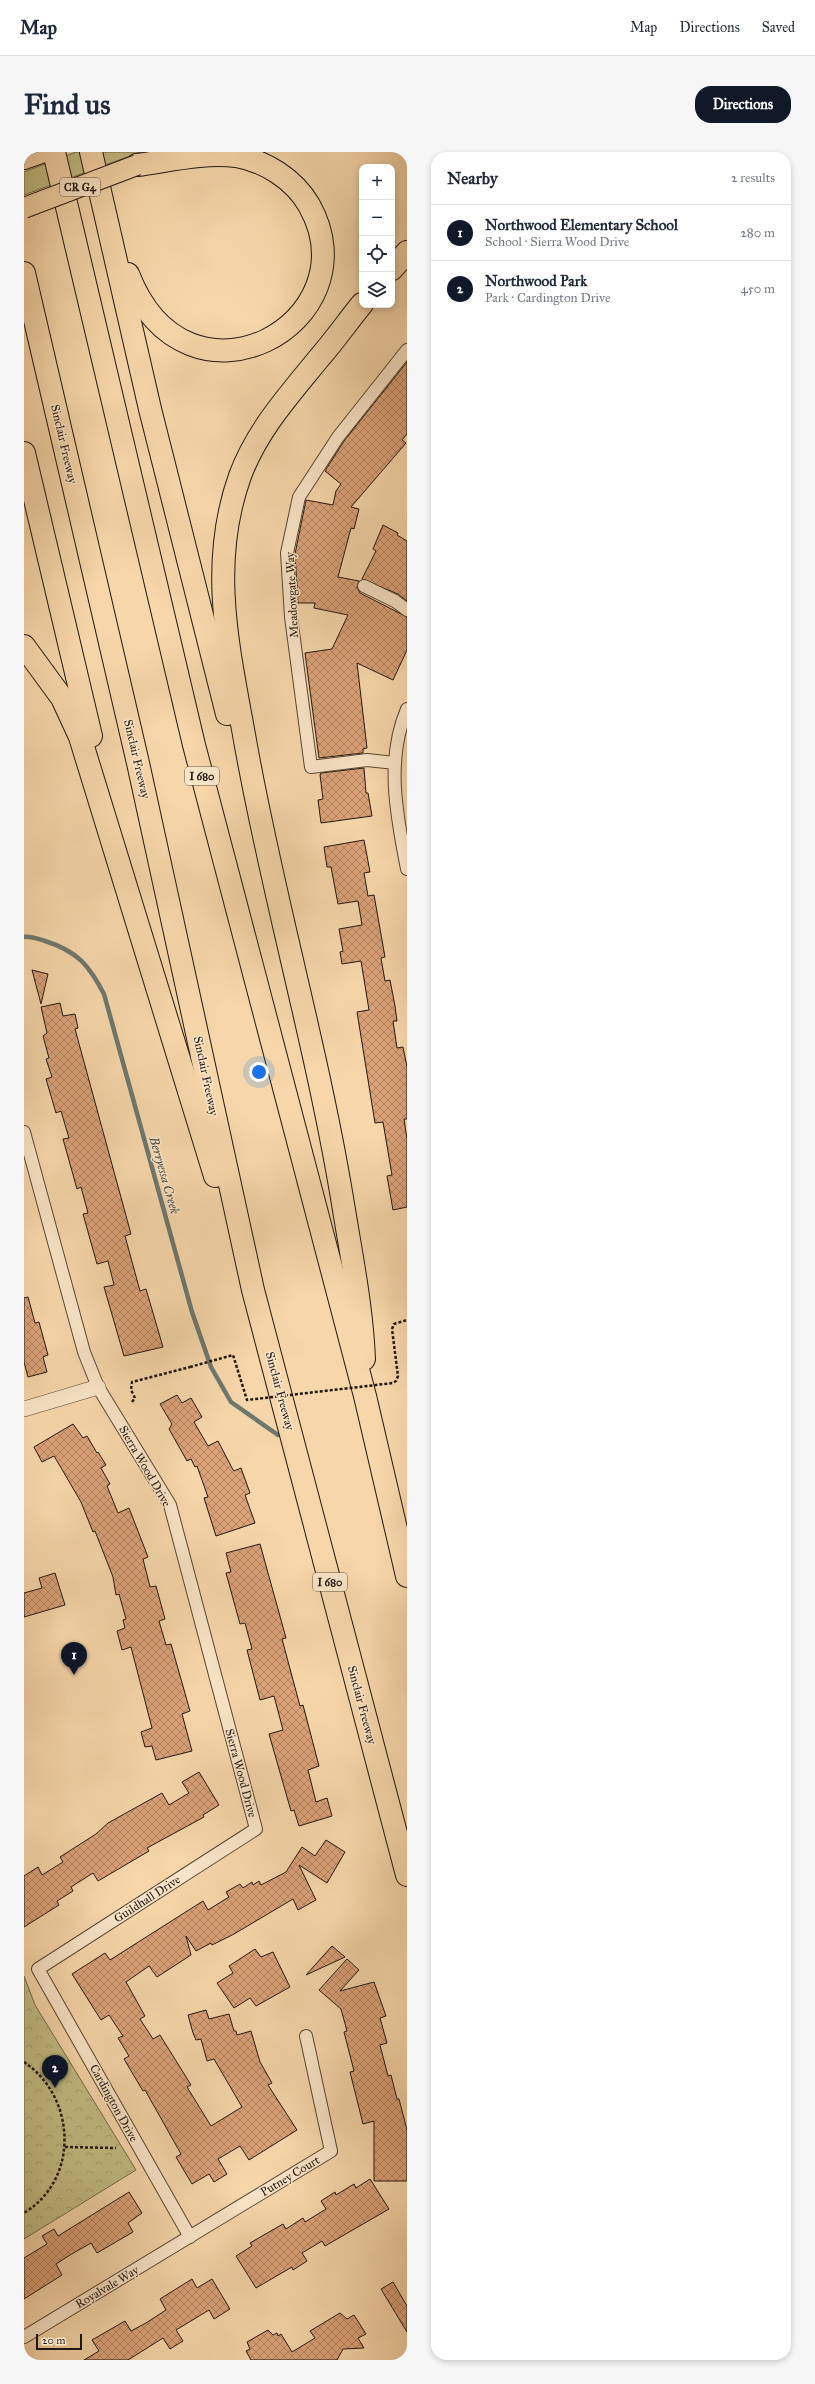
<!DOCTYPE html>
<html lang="en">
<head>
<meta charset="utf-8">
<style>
	:root { --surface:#fff; --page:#f6f6f7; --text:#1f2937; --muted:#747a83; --line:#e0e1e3; --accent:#111827 }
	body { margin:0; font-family:"IM FELL Great Primer",serif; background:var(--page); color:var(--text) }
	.controls { position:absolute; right:12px; top:12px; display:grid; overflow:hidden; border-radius:8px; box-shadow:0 2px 6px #0003 }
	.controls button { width:36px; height:36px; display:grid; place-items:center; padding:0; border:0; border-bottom:1px solid var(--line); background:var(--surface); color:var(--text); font:20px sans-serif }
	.scale { position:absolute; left:12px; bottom:10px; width:46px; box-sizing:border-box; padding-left:4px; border:2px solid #20170e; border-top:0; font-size:11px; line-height:14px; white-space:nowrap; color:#20170e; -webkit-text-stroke:3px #fae5c8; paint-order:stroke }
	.you { position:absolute; left:235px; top:920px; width:14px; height:14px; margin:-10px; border:3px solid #fff; border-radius:50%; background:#1a73e8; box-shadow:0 0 0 6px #1a73e833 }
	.badge { display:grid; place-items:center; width:26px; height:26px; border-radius:50%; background:var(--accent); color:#fff; font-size:13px; font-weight:700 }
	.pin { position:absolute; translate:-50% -33px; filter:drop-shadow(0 1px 2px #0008) }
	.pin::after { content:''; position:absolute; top:21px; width:14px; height:12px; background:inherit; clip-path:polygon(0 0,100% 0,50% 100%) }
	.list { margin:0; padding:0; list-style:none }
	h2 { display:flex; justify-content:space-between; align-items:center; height:52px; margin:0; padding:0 16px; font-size:17px }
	h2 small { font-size:13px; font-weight:400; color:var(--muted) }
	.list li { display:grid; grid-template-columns:26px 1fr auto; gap:12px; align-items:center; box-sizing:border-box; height:56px; padding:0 16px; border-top:1px solid var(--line) }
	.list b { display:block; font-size:15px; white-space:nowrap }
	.list p { margin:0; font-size:13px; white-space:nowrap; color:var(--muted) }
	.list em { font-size:13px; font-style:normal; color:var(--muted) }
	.icon { flex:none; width:22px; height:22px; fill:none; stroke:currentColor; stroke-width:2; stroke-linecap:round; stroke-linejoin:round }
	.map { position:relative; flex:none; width:383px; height:2208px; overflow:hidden; border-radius:16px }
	header { display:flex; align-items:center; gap:24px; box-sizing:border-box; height:56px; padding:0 20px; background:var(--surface); border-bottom:1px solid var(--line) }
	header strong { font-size:19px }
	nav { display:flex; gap:22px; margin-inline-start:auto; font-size:14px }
	.intro { display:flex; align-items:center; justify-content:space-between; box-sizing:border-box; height:96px; padding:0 24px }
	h1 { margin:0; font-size:28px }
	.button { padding:10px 18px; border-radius:16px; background:var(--accent); color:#fff; font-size:14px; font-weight:700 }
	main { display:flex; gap:24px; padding:0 24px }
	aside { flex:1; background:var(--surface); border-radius:16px; box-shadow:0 2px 6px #0003 }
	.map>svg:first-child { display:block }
</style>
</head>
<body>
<header>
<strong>Map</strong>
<nav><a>Map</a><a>Directions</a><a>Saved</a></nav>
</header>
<div class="intro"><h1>Find us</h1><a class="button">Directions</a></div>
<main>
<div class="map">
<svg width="383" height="2208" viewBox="0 0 383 2208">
	<defs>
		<pattern id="park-crowns" width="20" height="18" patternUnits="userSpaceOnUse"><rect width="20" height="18" fill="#c3bd84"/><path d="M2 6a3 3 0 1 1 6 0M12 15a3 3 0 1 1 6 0" fill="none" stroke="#a7a271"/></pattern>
		<pattern id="building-cross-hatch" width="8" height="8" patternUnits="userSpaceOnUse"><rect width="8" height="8" fill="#dca278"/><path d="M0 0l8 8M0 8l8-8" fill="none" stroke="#b28361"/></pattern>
	</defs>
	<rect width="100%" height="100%" fill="#f7d7aa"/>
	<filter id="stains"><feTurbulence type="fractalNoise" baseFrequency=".005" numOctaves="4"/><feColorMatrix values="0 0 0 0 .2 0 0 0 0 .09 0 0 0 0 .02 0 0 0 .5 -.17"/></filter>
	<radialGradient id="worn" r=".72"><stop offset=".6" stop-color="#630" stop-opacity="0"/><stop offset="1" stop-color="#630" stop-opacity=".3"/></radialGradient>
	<polygon fill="#c3bd84" stroke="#726a49" points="52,0 117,0 0,43 0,20"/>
	<polygon fill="url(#park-crowns)" stroke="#726a49" points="0,1824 11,1853 112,2018 0,2087"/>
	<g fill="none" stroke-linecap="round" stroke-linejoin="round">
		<path stroke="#6c7870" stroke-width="4.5" d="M 0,785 C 7,784 14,787 21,789 C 53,799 65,813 80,842 L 168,1160 L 187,1215 L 207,1250 L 254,1283"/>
	</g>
	<g fill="url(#building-cross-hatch)" stroke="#20170e">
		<polygon points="383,210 383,282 378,288 382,291 327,355 335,357 330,377 327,376 314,425 335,429 333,435 336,441 383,465 383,498 369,528 333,511 343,596 339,597 339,601 295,606 281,501 308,497 324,463 290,456 291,451 274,451 271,402 282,348 309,353 312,339 317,332 301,319 320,289"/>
		<polygon points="359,373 374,381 373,383 383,389 383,449 374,442 338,427 352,399 349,397"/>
		<polygon points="340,616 342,641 344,641 348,664 297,671 294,648 299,647 296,623 297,621"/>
		<polygon points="340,688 346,720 340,721 344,744 350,743 361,805 357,806 361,829 366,828 371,854 373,869 369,869 373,896 379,895 383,915 383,967 380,967 383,987 383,1055 369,1058 363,1024 368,1023 359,970 351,971 333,860 345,858 337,809 318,812 316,800 319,799 315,777 338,773 334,749 314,752 307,715 303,715 300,695"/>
		<polygon points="8,818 24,822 17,852"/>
		<polygon points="36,851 39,864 51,862 54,876 51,877 107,1082 101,1084 116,1139 122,1137 139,1195 100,1204 80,1135 90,1133 84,1109 73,1112 59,1062 64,1061 57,1035 53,1037 39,987 45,986 37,959 32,961 22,927 28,925 22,907 25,906 19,884 23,881 17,855"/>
		<polygon points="4,1145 11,1171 15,1170 24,1203 19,1205 23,1220 4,1225 0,1210 0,1146"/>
		<polygon points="153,1243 158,1251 167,1246 178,1265 170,1270 184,1294 194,1289 208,1316 210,1319 217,1316 226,1341 221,1343 231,1371 192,1384 180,1346 184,1345 173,1314 171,1315 167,1307 163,1309 145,1277 148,1272 136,1252"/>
		<polygon points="49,1272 59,1286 63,1284 73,1301 74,1300 82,1313 77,1316 86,1332 83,1334 94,1361 105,1356 124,1405 119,1407 126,1435 132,1434 141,1467 135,1469 142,1493 147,1492 166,1559 158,1562 168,1599 132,1608 128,1594 121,1595 117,1580 128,1576 107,1495 98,1498 93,1479 101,1476 99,1468 102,1467 95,1442 92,1443 89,1425 71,1379 69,1380 57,1350 36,1314 30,1304 18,1310 10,1295"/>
		<polygon points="236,1392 262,1486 258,1487 276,1554 279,1553 295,1614 284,1618 292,1650 303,1646 308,1664 275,1674 270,1658 267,1659 245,1582 259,1578 250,1544 236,1548 223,1498 228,1497 221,1471 216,1472 202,1421 207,1420 202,1401"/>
		<polygon points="31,1421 41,1453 0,1465 0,1441 18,1436 15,1426"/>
		<polygon points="175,1620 195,1653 179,1663 180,1665 123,1696 125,1699 74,1729 69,1721 47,1735 49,1739 33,1749 35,1753 0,1775 0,1724 14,1715 18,1723 39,1710 36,1705 72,1682 84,1671 138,1641 145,1653 165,1641 158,1630"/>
		<polygon points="302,1688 321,1700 303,1731 275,1713 292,1748 274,1758 269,1747 210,1782 188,1793 187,1791 172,1799 162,1784 167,1803 133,1825 125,1814 102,1830 121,1864 116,1867 129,1887 136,1883 167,1933 163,1935 187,1974 218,1955 190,1907 183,1909 177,1887 172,1888 169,1881 164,1863 182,1858 185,1867 205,1862 210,1879 212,1879 213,1883 227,1879 236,1910 248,1931 244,1933 273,1978 225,2008 216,1994 194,2007 203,2022 190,2030 185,2022 168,2032 152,2005 157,2002 121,1938 119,1939 100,1907 105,1904 94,1886 99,1884 85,1863 77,1868 48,1822 81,1801 86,1808 179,1749 184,1758 205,1745 202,1740 216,1732 219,1736 228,1730 229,1733 235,1729 237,1733 262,1720 278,1695 291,1704"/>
		<polygon points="308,1794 321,1805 282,1823"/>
		<polygon points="231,1797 237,1805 249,1800 266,1835 232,1854 226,1846 210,1856 193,1831 209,1821 205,1814"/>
		<polygon points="323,1807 335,1818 316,1839 350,1830 362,1864 356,1866 363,1891 356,1893 364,1924 367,1923 373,1947 375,1947 383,1978 383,2029 350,2029 350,1969 339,1972 326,1920 330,1919 320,1880 323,1879 317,1857 295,1838"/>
		<polygon points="346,2027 365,2057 301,2094 298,2089 278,2101 283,2109 269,2118 268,2115 232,2136 212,2104 228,2094 226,2091 259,2072 262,2077 279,2066 281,2070 302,2057 297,2049 311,2040 312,2043 330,2032 332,2036"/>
		<polygon points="105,2040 118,2061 104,2071 109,2080 73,2101 67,2091 46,2103 32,2112 38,2123 0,2147 0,2106 23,2092 18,2084 30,2077 34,2084"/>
		<polygon points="168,2127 173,2136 188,2127 206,2157 190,2167 185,2158 152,2178 159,2189 146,2197 139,2186 104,2208 60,2208 75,2199 68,2188 101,2169 107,2179 122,2171 142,2158 136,2147"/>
		<polygon points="369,2130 383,2154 383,2180 357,2137"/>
		<polygon points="316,2161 323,2167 330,2163 342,2182 334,2186 340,2196 319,2197 313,2208 227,2208 222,2199 226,2197 223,2190 244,2178 249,2183 253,2181 254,2184 257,2182 268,2200 291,2186 286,2179"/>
	</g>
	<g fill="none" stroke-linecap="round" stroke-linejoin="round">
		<defs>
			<g id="minor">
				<polyline points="340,434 371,449 383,458"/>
				<path d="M 383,557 C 361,609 373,665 383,717"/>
				<polyline points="371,611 343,608 287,615 267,465 263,401 275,345 314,285 383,198"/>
				<polyline points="0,980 60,1200 74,1235 146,1353 232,1677 14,1817 166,2085"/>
				<polyline points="0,2185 307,1999 282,1884"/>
			</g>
			<polyline id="tertiary" points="0,1257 74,1235"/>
			<polyline id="trunk" points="0,7 20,0"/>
			<g id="motorway">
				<polyline points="30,0 170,593 341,1244 383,1424"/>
				<polyline points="67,0 126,257 203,562"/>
				<polyline points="368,117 383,100"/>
				<polyline points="0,121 114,611 229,1138 383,1723"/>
				<path d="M 104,122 C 163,275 351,170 285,53 C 270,27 241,9 212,4 C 180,0 144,9 113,13"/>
				<path d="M 338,152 C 324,169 311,188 296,205 C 265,243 233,278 216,324 C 183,416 206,502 222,594 C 250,750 295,902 320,1058 C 328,1107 338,1157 340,1207"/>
				<polyline points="0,301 67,584"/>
				<polyline points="0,494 38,546 56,585 191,1024"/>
			</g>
		</defs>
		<use href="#minor" stroke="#564735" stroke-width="14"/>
		<use href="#tertiary" stroke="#564735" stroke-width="16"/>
		<use href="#trunk" stroke="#20170e" stroke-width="22"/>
		<use href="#motorway" stroke="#20170e" stroke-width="24"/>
		<g stroke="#20170e" stroke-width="2.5" stroke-dasharray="3 2" stroke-linecap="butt">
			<polyline points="368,1177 370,1172 383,1168"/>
			<polyline points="108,1250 111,1246 107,1238 108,1230 166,1215"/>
			<path d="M 0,1910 C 52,1945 56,2027 0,2061"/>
			<polyline points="41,1995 92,1996"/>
		</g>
		<use href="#minor" stroke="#fae5c8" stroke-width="12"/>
		<use href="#tertiary" stroke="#fae5c8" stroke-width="15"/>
		<use href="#trunk" stroke="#f7d7aa" stroke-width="20"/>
		<use href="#motorway" stroke="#f7d7aa" stroke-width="22"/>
		<defs>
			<polyline id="trunk-bridge" points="0,56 113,13"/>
		</defs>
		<use href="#trunk-bridge" stroke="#20170e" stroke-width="22" stroke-linecap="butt"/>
		<polyline stroke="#20170e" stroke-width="2.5" stroke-dasharray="3 2" stroke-linecap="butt" points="166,1215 209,1203 223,1248 369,1231 372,1229 374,1224 368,1177"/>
		<use href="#trunk-bridge" stroke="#f7d7aa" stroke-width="20"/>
	</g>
	<g text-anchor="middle" stroke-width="3" stroke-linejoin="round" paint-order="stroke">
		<g fill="#fae5c8" stroke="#615546" stroke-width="1">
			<rect x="36" y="26" width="40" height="18" rx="3"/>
			<rect x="161" y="615" width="34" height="18" rx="3"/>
			<rect x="289" y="1421" width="34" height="18" rx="3"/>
		</g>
		<g font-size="11" font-weight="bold" fill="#20170e">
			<text x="56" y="39">CR G4</text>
			<text x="178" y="628">I 680</text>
			<text x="306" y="1434">I 680</text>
		</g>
		<g font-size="12" fill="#20170e" stroke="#fae5c8">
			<text transform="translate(40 292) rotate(77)" y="4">Sinclair Freeway</text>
			<text transform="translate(268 443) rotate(-93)" y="4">Meadowgate Way</text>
			<text transform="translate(113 607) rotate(77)" y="4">Sinclair Freeway</text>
			<text transform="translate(182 924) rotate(78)" y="4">Sinclair Freeway</text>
			<text transform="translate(256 1239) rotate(75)" y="4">Sinclair Freeway</text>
			<text transform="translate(121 1314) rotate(60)" y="4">Sierra Wood Drive</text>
			<text transform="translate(338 1553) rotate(75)" y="4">Sinclair Freeway</text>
			<text transform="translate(217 1621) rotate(75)" y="4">Sierra Wood Drive</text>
			<text transform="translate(123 1747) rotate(-33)" y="4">Guildhall Drive</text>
			<text transform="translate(90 1951) rotate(61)" y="4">Cardington Drive</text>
			<text transform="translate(266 2024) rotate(-31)" y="4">Putney Court</text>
			<text transform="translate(83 2135) rotate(-31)" y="4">Royalvale Way</text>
		</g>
		<g font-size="13" font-style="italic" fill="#4c4f47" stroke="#fae5c8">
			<text transform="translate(141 1023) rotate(74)" y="5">Berryessa Creek</text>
		</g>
	</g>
	<rect width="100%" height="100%" filter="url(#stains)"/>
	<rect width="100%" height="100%" fill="url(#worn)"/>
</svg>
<div class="controls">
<button>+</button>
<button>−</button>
<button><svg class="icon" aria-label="locate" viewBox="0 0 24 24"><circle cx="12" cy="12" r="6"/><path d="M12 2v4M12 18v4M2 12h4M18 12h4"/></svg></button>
<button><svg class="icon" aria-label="layers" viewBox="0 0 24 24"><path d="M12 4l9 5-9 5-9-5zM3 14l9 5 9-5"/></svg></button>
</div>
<div class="scale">20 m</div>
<div class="you"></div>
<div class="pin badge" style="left:50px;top:1523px">1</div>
<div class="pin badge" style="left:31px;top:1936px">2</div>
</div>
<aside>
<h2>Nearby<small>2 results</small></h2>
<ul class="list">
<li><span class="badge">1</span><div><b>Northwood Elementary School</b><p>School · Sierra Wood Drive</p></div><em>280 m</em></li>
<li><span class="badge">2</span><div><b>Northwood Park</b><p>Park · Cardington Drive</p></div><em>450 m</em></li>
</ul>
</aside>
</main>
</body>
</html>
